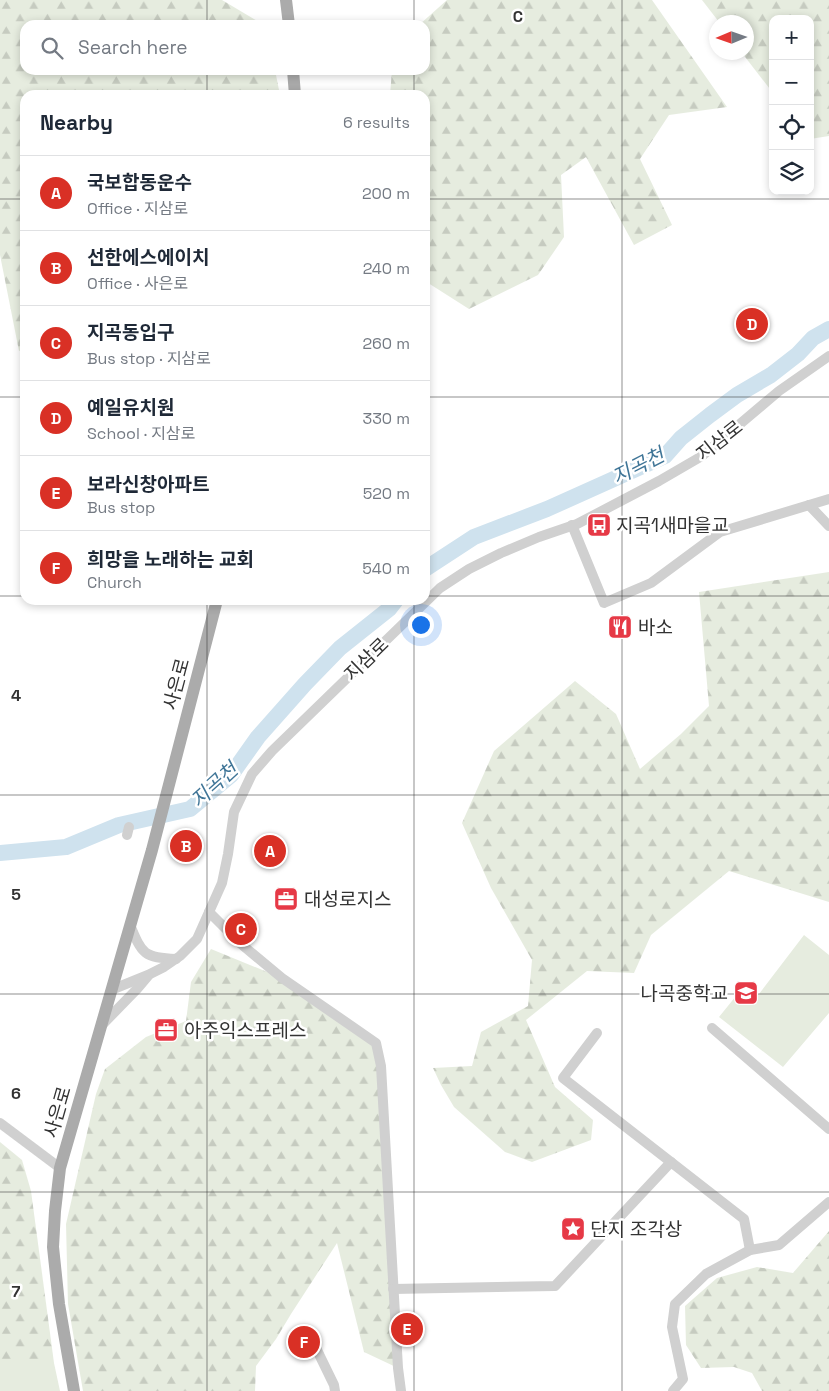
<!DOCTYPE html>
<html lang="en">
<head>
<meta charset="utf-8">
<style>
	:root { --surface:#fff; --page:#f6f6f7; --text:#1f2937; --muted:#747a83; --line:#e0e1e3; --accent:#d93025 }
	body { margin:0; font-family:"Space Grotesk","Noto Sans KR",sans-serif; background:var(--page); color:var(--text) }
	.controls { position:absolute; right:15px; top:15px; display:grid; overflow:hidden; border-radius:10px; box-shadow:0 2px 8px #0003 }
	.controls button { width:45px; height:45px; display:grid; place-items:center; padding:0; border:0; border-bottom:1px solid var(--line); background:var(--surface); color:var(--text); font:25px sans-serif }
	.compass { position:absolute; left:709px; top:15px; width:45px; height:45px; border-radius:50%; background:var(--surface); box-shadow:0 2px 8px #0003; rotate:268deg }
	.you { position:absolute; left:420px; top:624px; width:18px; height:18px; margin:-12px; border:4px solid #fff; border-radius:50%; background:#1a73e8; box-shadow:0 0 0 8px #1a73e833 }
	.badge { display:grid; place-items:center; width:32px; height:32px; border-radius:50%; background:var(--accent); color:#fff; font-size:16px; font-weight:700 }
	.pin { position:absolute; translate:-50% -50%; border:2px solid #fff; box-shadow:0 1px 5px #0006 }
	.list { margin:0; padding:0; list-style:none }
	h2 { display:flex; justify-content:space-between; align-items:center; height:65px; margin:0; padding:0 20px; font-size:21px }
	h2 small { font-size:16px; font-weight:400; color:var(--muted) }
	.list li { display:grid; grid-template-columns:32px 1fr auto; gap:15px; align-items:center; box-sizing:border-box; height:75px; padding:0 20px; border-top:1px solid var(--line) }
	.list b { display:block; font-size:19px; white-space:nowrap }
	.list p { margin:0; font-size:16px; white-space:nowrap; color:var(--muted) }
	.list em { font-size:16px; font-style:normal; color:var(--muted) }
	.icon { flex:none; width:28px; height:28px; fill:none; stroke:currentColor; stroke-width:2; stroke-linecap:round; stroke-linejoin:round }
	.map { position:relative; flex:none; width:829px; height:1391px; overflow:hidden }
	.search { position:absolute; background:var(--surface); box-shadow:0 2px 8px #0003; left:20px; top:20px; width:410px; height:55px; display:flex; align-items:center; gap:12px; box-sizing:border-box; padding:0 18px; border-radius:15px; color:var(--muted); font-size:19px }
	.panel { position:absolute; background:var(--surface); box-shadow:0 2px 8px #0003; left:20px; top:90px; width:410px; height:515px; border-radius:15px }
	.map>svg:first-child { display:block }
</style>
</head>
<body>
<div class="map">
<svg width="829" height="1391" viewBox="0 0 829 1391">
	<defs>
		<pattern id="forest-firs" width="22" height="20" patternUnits="userSpaceOnUse" patternTransform="scale(1.25)"><rect width="22" height="20" fill="#e6ecdf"/><path d="M5 1l3.5 6h-7zM16 11l3.5 6h-7z" fill="#c6cbc0"/></pattern>
	</defs>
	<rect width="100%" height="100%" fill="#fff"/>
	<g fill="url(#forest-firs)">
		<polygon points="0,0 222,0 264,25 25,25 25,70 275,70 280,95 25,95 25,349 19,351 0,255"/>
		<polygon points="447,0 652,0 727,107 669,115 640,159 672,225 634,245 586,157 561,175 564,237 538,275 469,309 425,281 425,95 390,95 392,70 425,70 425,25 419,25"/>
		<polygon points="702,0 829,0 829,136 810,139 810,19 773,19 773,93 742,53 746,52 746,22 719,22"/>
		<polygon points="829,572 829,902 729,871 651,935 634,973 587,971 526,1020 555,1087 593,1120 591,1140 532,1162 505,1152 454,1107 441,1085 433,1068 472,1066 481,1032 528,1006 532,960 491,888 462,823 494,751 575,681 616,714 640,769 681,734 709,706 699,592"/>
		<polygon points="211,949 282,978 376,1043 398,1368 364,1352 337,1243 291,1314 276,1339 256,1366 255,1391 83,1391 68,1304 66,1224 96,1094 105,1069 146,1037 186,1021 191,982"/>
		<polygon points="0,1142 22,1160 31,1191 54,1363 0,1363"/>
		<polygon points="829,1231 829,1391 762,1391 752,1373 734,1367 701,1368 686,1345 685,1306 717,1278 757,1267 793,1273"/>
	</g>
	<g fill="#e6ecdf">
		<polygon points="804,935 829,955 829,1013 783,1067 719,1017 736,996 759,994"/>
		<polygon points="0,1363 54,1363 60,1391 0,1391"/>
	</g>
	<g fill="none" stroke-linecap="round" stroke-linejoin="round">
		<g stroke="#cfe2ee" stroke-width="16">
			<polyline points="425,569 474,537 547,509 665,456 681,438 710,415 737,395 771,375 798,354 813,338 829,329"/>
			<polyline points="0,853 66,847 119,825 190,809 231,775 258,737 305,684 340,648 389,609 396,600"/>
		</g>
		<g stroke="#d0d0d0" stroke-width="10">
			<polyline points="809,505 829,526"/>
			<polyline points="572,525 604,603 651,583 720,532 829,499"/>
			<polyline points="127,835 129,827"/>
			<polyline points="209,912 241,944 282,978 376,1043 381,1066 398,1368 401,1391"/>
			<path d="M 130,925 C 142,954 144,958 176,959"/>
			<polyline points="111,990 148,975 164,967 180,956 197,939 222,883 228,854 234,812 252,774 272,751 440,588 469,569 501,553 539,537 577,524 659,481 702,456 779,391 829,356"/>
			<polyline points="102,1025 137,989 148,976"/>
			<polyline points="712,1028 829,1129"/>
			<polyline points="597,1033 563,1078 744,1219 750,1250"/>
			<polyline points="0,1123 60,1168"/>
			<polyline points="393,1289 555,1286 671,1162"/>
			<polyline points="316,1348 334,1385 335,1391"/>
			<polyline points="673,1391 683,1379 672,1327 675,1304 706,1274 750,1250 779,1245 829,1202"/>
		</g>
		<g stroke="#ababab" stroke-width="12">
			<polyline points="286,0 289,25"/>
			<polyline points="293,70 295,95"/>
			<polyline points="74,1391 59,1304 53,1247 55,1211 60,1168 152,850 217,600"/>
		</g>
	</g>
	<path fill="none" stroke="#333" stroke-width="1" stroke-opacity="0.55" d="M 207,0 L 207,25M 414,0 L 414,25M 622,0 L 622,1391M 207,70 L 207,95M 414,70 L 414,95M 0,199 L 25,199M 425,199 L 829,199M 0,397 L 25,397M 425,397 L 829,397M 0,596 L 25,596M 425,596 L 829,596M 207,600 L 207,1391M 414,600 L 414,1391M 0,795 L 829,795M 0,994 L 829,994M 0,1192 L 829,1192"/>
	<defs>
		<symbol id="bus-square" viewBox="-11 -11 22 22"><rect x="-9" y="-9" width="18" height="18" rx="4" fill="#e63946" stroke="#fff"/><path d="M-5-6H5V4H4V6H2V4H-2V6H-4V4H-5ZM-3.5-4V0h7V-4ZM-3.5 1.2v1.5H-2V1.2ZM2 1.2v1.5H3.5V1.2Z" fill="#fff"/></symbol>
		<symbol id="restaurant-square" viewBox="-11 -11 22 22"><rect x="-9" y="-9" width="18" height="18" rx="4" fill="#e63946" stroke="#fff"/><path d="M-5-6h1v4h1v-4h1v4h1v-4h1v5L-1.5 .5V6h-2V.5L-5-1ZM5-6V6H3V1.5H1.5Q1.5-4 5-6Z" fill="#fff"/></symbol>
		<symbol id="office-square" viewBox="-11 -11 22 22"><rect x="-9" y="-9" width="18" height="18" rx="4" fill="#e63946" stroke="#fff"/><path d="M-6-3h4V-5.5h4V-3h4V5H-6ZM-1-4.5V-3h2v-1.5ZM-6 0V1H6V0Z" fill="#fff"/></symbol>
		<symbol id="school-square" viewBox="-11 -11 22 22"><rect x="-9" y="-9" width="18" height="18" rx="4" fill="#e63946" stroke="#fff"/><path d="M0-5L7-2L0 1L-7-2ZM-4 1L0 2.5L4 1V4Q0 6-4 4Z" fill="#fff"/></symbol>
		<symbol id="sight-square" viewBox="-11 -11 22 22"><rect x="-9" y="-9" width="18" height="18" rx="4" fill="#e63946" stroke="#fff"/><path d="M0-6L1.8-2.2L6-1.7L2.9 1.2L3.7 5.4L0 3.3L-3.7 5.4L-2.9 1.2L-6-1.7L-1.8-2.2Z" fill="#fff"/></symbol>
	</defs>
	<g fill-rule="evenodd">
		<use href="#bus-square" x="585" y="511" width="28" height="28"/>
		<use href="#restaurant-square" x="606" y="613" width="28" height="28"/>
		<use href="#office-square" x="272" y="885" width="28" height="28"/>
		<use href="#school-square" x="732" y="979" width="28" height="28"/>
		<use href="#office-square" x="152" y="1016" width="28" height="28"/>
		<use href="#sight-square" x="559" y="1215" width="28" height="28"/>
	</g>
	<g text-anchor="middle" stroke-width="5" stroke-linejoin="round" paint-order="stroke">
		<g font-size="19" fill="#333" stroke="#fff">
			<text transform="translate(719 440) rotate(-38)" y="7">지삼로</text>
			<text transform="translate(366 659) rotate(-44)" y="7">지삼로</text>
			<text transform="translate(176 684) rotate(-75)" y="7">사은로</text>
			<text transform="translate(57 1112) rotate(-74)" y="7">사은로</text>
		</g>
		<g font-size="19" fill="#333" stroke="#fff" text-anchor="start">
			<text x="616" y="532">지곡1새마을교</text>
			<text x="638" y="634">바소</text>
			<text x="304" y="906">대성로지스</text>
			<text x="728" y="1000" text-anchor="end">나곡중학교</text>
			<text x="184" y="1037">아주익스프레스</text>
			<text x="590" y="1236">단지 조각상</text>
		</g>
		<g font-size="20" font-style="italic" fill="#3f7597" stroke="#fff">
			<text transform="translate(638 466) rotate(-27)" y="7">지곡천</text>
			<text transform="translate(214 785) rotate(-42)" y="7">지곡천</text>
		</g>
	</g>
	<g font-size="16" text-anchor="middle" font-weight="bold" fill="#333" stroke="#fff" stroke-width="5" stroke-linejoin="round" paint-order="stroke">
		<text x="518" y="22">C</text>
		<text x="16" y="701">4</text>
		<text x="16" y="900">5</text>
		<text x="16" y="1099">6</text>
		<text x="16" y="1297">7</text>
	</g>
</svg>
<div class="controls">
<button>+</button>
<button>−</button>
<button><svg class="icon" aria-label="locate" viewBox="0 0 24 24"><circle cx="12" cy="12" r="6"/><path d="M12 2v4M12 18v4M2 12h4M18 12h4"/></svg></button>
<button><svg class="icon" aria-label="layers" viewBox="0 0 24 24"><path d="M12 4l9 5-9 5-9-5zM3 14l9 5 9-5"/></svg></button>
</div>
<svg class="compass" viewBox="-18 -18 36 36"><path d="M0-13l5 13h-10z" fill="#e53935"/><path d="M0 13l5-13h-10z" fill="#747a83"/></svg>
<div class="you"></div>
<div class="pin badge" style="left:270px;top:851px">A</div>
<div class="pin badge" style="left:186px;top:846px">B</div>
<div class="pin badge" style="left:241px;top:929px">C</div>
<div class="pin badge" style="left:752px;top:324px">D</div>
<div class="pin badge" style="left:407px;top:1329px">E</div>
<div class="pin badge" style="left:304px;top:1342px">F</div>
<div class="search"><svg class="icon" aria-label="search" viewBox="0 0 24 24"><circle cx="10" cy="10" r="6"/><path d="M15 15l6 6"/></svg>Search here</div>
<section class="panel">
<h2>Nearby<small>6 results</small></h2>
<ul class="list">
<li><span class="badge">A</span><div><b>국보합동운수</b><p>Office · 지삼로</p></div><em>200 m</em></li>
<li><span class="badge">B</span><div><b>선한에스에이치</b><p>Office · 사은로</p></div><em>240 m</em></li>
<li><span class="badge">C</span><div><b>지곡동입구</b><p>Bus stop · 지삼로</p></div><em>260 m</em></li>
<li><span class="badge">D</span><div><b>예일유치원</b><p>School · 지삼로</p></div><em>330 m</em></li>
<li><span class="badge">E</span><div><b>보라신창아파트</b><p>Bus stop</p></div><em>520 m</em></li>
<li><span class="badge">F</span><div><b>희망을 노래하는 교회</b><p>Church</p></div><em>540 m</em></li>
</ul>
</section>
</div>
</body>
</html>
